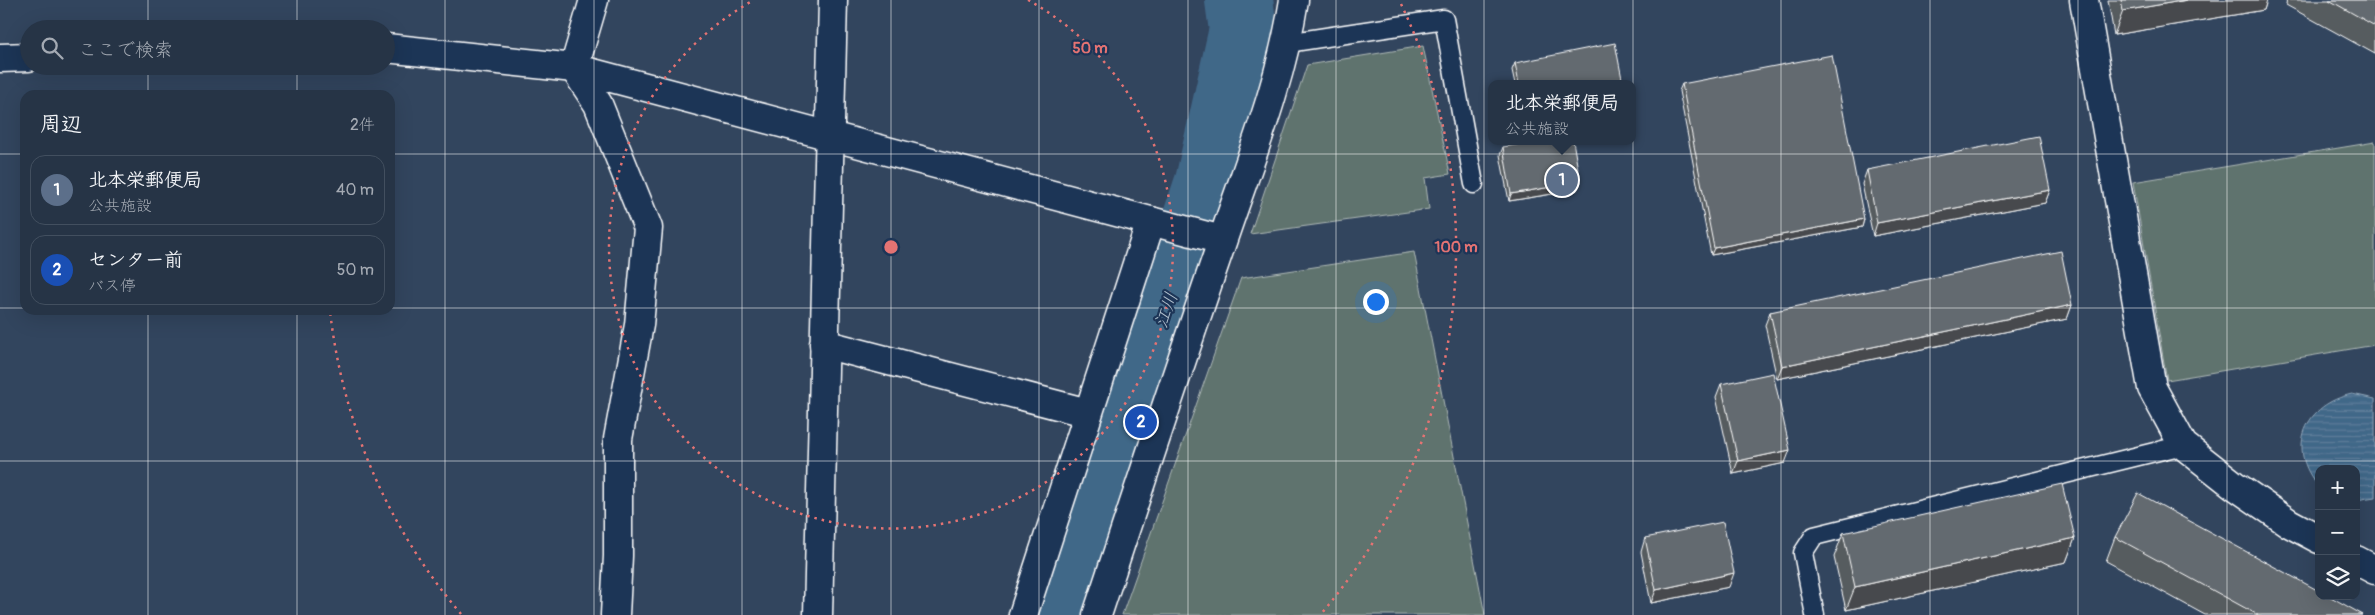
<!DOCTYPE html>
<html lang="ja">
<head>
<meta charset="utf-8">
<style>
	:root { --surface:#263446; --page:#2e3c4d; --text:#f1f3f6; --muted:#a4aab3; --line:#424f5f; --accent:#ffd166 }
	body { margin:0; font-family:Pangolin,"Klee One",sans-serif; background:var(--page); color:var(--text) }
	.controls { position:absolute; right:15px; bottom:15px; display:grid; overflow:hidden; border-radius:10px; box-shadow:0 5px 20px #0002 }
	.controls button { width:45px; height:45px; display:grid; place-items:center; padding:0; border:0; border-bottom:1px solid var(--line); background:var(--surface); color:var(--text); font:25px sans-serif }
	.you { position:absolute; left:1375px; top:301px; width:18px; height:18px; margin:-12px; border:4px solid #fff; border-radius:50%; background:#1a73e8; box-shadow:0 0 0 8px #1a73e833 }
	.badge { display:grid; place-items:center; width:32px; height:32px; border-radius:50%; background:var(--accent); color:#fff; font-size:16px; font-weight:700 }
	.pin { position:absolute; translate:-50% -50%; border:2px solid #fff; box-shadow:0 1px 5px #0006 }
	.popup { position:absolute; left:1488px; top:80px; width:148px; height:65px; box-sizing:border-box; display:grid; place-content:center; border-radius:10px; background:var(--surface); filter:drop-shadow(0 1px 4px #0005); font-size:16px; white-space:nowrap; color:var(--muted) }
	.popup b { font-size:19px; color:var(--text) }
	.popup::after { content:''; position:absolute; left:50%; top:100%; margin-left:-10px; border:10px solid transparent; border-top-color:var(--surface) }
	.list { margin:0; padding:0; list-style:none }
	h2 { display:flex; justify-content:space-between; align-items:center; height:65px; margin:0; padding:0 20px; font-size:21px }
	h2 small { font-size:16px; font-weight:400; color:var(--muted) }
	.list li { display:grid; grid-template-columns:32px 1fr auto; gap:15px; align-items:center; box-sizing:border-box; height:70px; margin:0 10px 10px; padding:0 10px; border:1px solid var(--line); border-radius:15px }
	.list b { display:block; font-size:19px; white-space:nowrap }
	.list p { margin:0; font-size:16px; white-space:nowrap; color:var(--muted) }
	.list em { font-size:16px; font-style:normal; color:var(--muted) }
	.icon { flex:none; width:28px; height:28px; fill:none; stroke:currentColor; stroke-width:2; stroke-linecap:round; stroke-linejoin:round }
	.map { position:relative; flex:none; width:2375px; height:615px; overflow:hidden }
	.search { position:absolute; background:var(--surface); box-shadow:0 5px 20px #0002; left:20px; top:20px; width:375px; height:55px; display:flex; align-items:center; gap:12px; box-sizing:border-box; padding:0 18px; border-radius:28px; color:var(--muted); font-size:19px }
	.panel { position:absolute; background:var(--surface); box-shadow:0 5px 20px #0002; left:20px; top:90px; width:375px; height:225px; border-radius:15px }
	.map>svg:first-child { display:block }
</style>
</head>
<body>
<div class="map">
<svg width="2375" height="615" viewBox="0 0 2375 615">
	<defs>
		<pattern id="water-rules" width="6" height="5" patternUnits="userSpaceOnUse" patternTransform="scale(1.25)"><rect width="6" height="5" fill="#416788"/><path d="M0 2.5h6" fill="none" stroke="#5e7e9a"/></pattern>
	</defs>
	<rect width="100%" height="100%" fill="#32455e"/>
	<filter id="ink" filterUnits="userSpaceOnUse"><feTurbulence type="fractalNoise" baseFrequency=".02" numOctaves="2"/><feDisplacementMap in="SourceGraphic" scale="10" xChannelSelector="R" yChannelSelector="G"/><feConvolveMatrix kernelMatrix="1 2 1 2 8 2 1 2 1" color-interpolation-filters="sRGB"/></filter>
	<g filter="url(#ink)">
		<g fill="#5f736e" stroke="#afb9b6">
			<polygon points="1423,46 1450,174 1425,178 1429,209 1250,234 1307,65"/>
			<polygon points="2375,142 2375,345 2167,380 2133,182"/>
			<polygon points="1414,252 1485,615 1122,615 1241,278"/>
		</g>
		<path fill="url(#water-rules)" stroke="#8da4b8" d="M 2352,394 L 2375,399 L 2375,497 L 2356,500 L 2356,469 L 2319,469 L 2319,487 C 2285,448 2305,404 2352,394 Z"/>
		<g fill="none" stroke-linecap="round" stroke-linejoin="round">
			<polyline stroke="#416788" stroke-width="68" points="1064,615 1209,182 1243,30 1239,0"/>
			<defs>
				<g id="lane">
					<polyline points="1287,43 1444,19 1474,184"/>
					<polyline points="1815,615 1803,553 1814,536 2183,445"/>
				</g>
				<g id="street">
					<polyline points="2084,0 2152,388 2183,445 2234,485 2289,523 2319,539"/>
					<polyline points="386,48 574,68 1222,240"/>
					<polyline points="0,58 29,57"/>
					<polyline points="574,68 598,104 648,228 639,325 618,439 618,556 615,615"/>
					<polyline points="574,68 594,0"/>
					<polyline points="824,344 1088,413"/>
					<polyline points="2356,560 2375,570"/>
					<polyline points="818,615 833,0"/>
					<polyline points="1023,615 1151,221"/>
				</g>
				<path id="secondary" d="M 1097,615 C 1138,491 1179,366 1222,242 C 1249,162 1281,84 1294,0"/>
			</defs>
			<use href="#lane" stroke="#fff" stroke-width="21"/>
			<use href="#street" stroke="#fff" stroke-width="31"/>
			<use href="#secondary" stroke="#fff" stroke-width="31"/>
			<use href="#lane" stroke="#1d3557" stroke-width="18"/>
			<use href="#street" stroke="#1d3557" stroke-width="28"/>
			<use href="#secondary" stroke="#1d3557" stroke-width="28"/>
		</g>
		<g fill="#565b5f" stroke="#fff">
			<polygon points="2108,0 2267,0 2264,10 2114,35"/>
			<polygon points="2287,0 2375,0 2375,54 2286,5"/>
			<polygon points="1515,63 1623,84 1515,84 1512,70"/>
			<polygon points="1682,84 1864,219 1862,227 1711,255 1679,91"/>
			<polygon points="1503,147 1580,182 1577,190 1509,201 1500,155"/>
			<polygon points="1867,170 2050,190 2045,203 1873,236 1862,184"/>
			<polygon points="2072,305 2067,319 1777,379 1765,325 1770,312"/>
			<polygon points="1721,384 1785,463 1733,474 1716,397"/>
			<polygon points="1843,533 2075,538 2066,562 1846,610 1834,557"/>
			<polygon points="2115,537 2363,615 2205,615 2106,561"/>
			<polygon points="1645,538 1729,587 1651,603 1641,552"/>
		</g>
		<g fill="#464a4e" stroke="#fff">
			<polygon points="2187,0 2267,0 2264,10 2114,35 2123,11"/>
			<polygon points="1580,182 1577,190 1509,201 1511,194"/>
			<polygon points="2050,190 2045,203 1873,236 1877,223"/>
			<polygon points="1864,219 1862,227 1711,255 1714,248"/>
			<polygon points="2072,305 2067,319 1777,379 1782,366"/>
			<polygon points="1790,450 1785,463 1733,474 1738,461"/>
			<polygon points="2075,538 2066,562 1846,610 1855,587"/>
			<polygon points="1734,573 1729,587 1651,603 1656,590"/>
		</g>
		<g fill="#646a6f" stroke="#fff">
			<polygon points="2121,0 2187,0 2123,11"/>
			<polygon points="2329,0 2375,0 2375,26"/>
			<polygon points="1615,43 1623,84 1519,84 1515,63"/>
			<polygon points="1832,55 1864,219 1714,248 1682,84"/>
			<polygon points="2039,136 2050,190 1877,223 1867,170"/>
			<polygon points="1540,141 1573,141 1580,182 1511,194 1503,147"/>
			<polygon points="2061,251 2072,305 1782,366 1770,312"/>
			<polygon points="1773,373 1790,450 1738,461 1721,384"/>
			<polygon points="2062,484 2075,538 1855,587 1843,533"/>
			<polygon points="2138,493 2319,591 2319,596 2329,596 2363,615 2258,615 2115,537"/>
			<polygon points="1723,522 1734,573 1656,590 1645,538"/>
		</g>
	</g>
	<path fill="none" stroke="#fff" stroke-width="1" stroke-opacity="0.55" d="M 148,0 L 148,29M 297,0 L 297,29M 445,0 L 445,615M 594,0 L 594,615M 742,0 L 742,615M 891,0 L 891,615M 1039,0 L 1039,615M 1188,0 L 1188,615M 1336,0 L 1336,615M 1484,0 L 1484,615M 1633,0 L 1633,615M 1781,0 L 1781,615M 1930,0 L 1930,615M 2078,0 L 2078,615M 2227,0 L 2227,615M 148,66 L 148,95M 297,66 L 297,95M 0,154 L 25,154M 390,154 L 2375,154M 0,308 L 25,308M 390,308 L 2375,308M 148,310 L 148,615M 297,310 L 297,615M 0,461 L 2375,461"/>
	<g fill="none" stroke="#e47373" stroke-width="2.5" stroke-dasharray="2.5 5">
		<path d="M1028 0A282 282 0 1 1 754 0"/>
		<path d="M461 614A565 565 0 0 1 330 311M1401 4A565 565 0 0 1 1321 614"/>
	</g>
	<g text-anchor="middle" stroke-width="4.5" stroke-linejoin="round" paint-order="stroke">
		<g font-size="18" font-style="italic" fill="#b3c2cf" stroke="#1d3557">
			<text transform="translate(1166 310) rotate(-71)" y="6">江川</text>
		</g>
	</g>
	<circle cx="891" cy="247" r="8" fill="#e47373" stroke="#1d3557" stroke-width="2.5"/>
	<g font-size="15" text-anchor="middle" font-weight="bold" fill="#e47373" stroke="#1d3557" stroke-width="4.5" stroke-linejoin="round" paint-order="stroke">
		<text x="1090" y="53">50 m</text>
		<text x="1456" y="252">100 m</text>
	</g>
</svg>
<div class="controls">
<button>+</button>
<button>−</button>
<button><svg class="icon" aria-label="layers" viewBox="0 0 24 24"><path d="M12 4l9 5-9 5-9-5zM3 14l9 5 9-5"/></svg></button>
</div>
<div class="you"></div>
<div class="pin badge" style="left:1562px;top:180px;background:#5c6f8a">1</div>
<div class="popup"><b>北本栄郵便局</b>公共施設</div>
<div class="pin badge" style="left:1141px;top:422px;background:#1a4fb4">2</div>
<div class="search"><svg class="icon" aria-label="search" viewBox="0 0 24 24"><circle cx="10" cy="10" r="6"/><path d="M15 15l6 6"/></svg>ここで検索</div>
<section class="panel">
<h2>周辺<small>2件</small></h2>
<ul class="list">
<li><span class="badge" style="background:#5c6f8a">1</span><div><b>北本栄郵便局</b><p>公共施設</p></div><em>40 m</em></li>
<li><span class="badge" style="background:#1a4fb4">2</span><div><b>センター前</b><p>バス停</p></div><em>50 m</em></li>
</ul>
</section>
</div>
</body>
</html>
